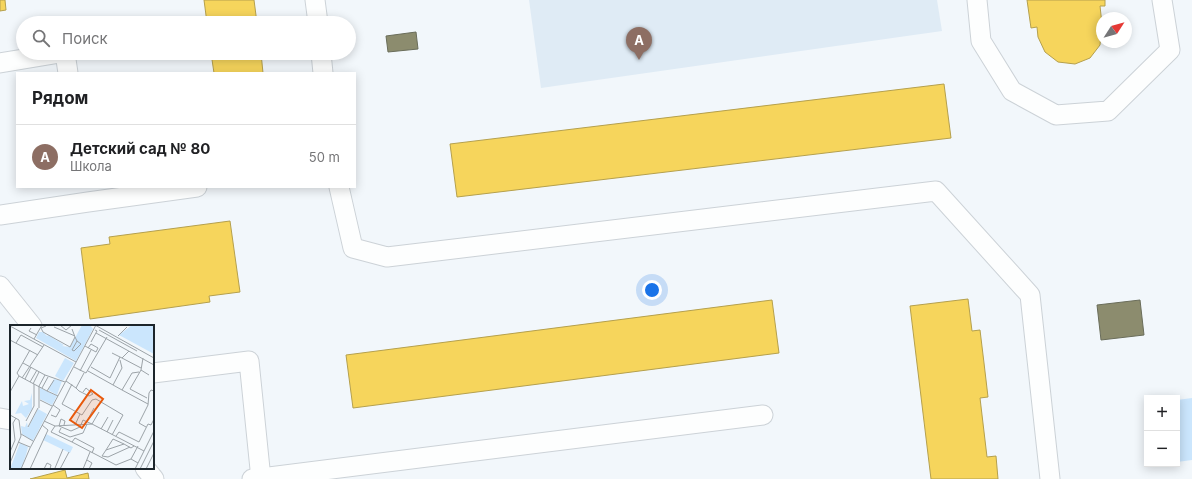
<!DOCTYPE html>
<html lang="ru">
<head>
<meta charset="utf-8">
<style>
	:root { --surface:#fff; --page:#f6f6f6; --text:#202124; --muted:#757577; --line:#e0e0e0; --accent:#676e74 }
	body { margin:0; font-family:Inter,sans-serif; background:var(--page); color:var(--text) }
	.controls { position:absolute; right:12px; bottom:12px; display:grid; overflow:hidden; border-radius:0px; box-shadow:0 2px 10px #0003 }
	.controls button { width:36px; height:36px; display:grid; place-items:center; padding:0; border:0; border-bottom:1px solid var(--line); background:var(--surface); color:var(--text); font:20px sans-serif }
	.compass { position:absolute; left:1096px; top:12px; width:36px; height:36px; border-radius:50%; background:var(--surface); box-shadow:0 2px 10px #0003; rotate:54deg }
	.you { position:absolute; left:652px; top:290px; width:14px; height:14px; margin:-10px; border:3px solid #fff; border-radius:50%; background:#1a73e8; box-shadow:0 0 0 6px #1a73e833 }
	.badge { display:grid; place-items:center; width:26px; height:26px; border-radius:50%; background:var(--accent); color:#fff; font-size:13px; font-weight:700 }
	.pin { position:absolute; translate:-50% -33px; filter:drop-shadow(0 1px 2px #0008) }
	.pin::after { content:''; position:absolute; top:21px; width:14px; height:12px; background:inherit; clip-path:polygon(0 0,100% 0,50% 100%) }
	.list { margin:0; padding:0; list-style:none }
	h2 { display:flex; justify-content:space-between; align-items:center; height:52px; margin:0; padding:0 16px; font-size:17px }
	h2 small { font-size:13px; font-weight:400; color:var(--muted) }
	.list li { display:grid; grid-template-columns:26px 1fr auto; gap:12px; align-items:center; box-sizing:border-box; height:64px; padding:0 16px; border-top:1px solid var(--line) }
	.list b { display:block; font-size:15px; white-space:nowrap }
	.list p { margin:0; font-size:13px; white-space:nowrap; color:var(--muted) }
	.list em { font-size:13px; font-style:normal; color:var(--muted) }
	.icon { flex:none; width:22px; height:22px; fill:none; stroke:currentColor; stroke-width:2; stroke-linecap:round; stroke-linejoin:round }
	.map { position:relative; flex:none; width:1192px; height:479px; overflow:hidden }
	.search { position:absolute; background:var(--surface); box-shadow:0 2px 10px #0003; left:16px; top:16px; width:340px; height:44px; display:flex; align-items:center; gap:10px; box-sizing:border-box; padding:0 14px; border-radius:22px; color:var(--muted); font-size:15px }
	.panel { position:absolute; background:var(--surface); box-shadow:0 2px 10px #0003; left:16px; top:72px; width:340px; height:116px; border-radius:0px }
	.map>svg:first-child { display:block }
</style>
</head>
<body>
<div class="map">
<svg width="1192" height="479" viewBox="0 0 1192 479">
	<rect width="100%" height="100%" fill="#f2f7fb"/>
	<polygon fill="#dfebf5" points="529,0 937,0 942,31 541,88"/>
	<polygon fill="#cbe6fd" points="1192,398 1192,460 1177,462 1177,400"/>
	<g fill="#f6d55c" stroke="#b5a04d">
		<polygon points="0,0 5,0 6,10 0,11"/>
		<polygon points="204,0 254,0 257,23 207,23"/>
		<polygon points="1027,0 1105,0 1105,6 1100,6 1102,24 1100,45 1090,58 1075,64 1058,62 1045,52 1038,37 1037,27 1031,28"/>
		<polygon points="211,53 261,53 263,73 214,73"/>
		<polygon points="944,84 951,138 457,197 450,144"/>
		<polygon points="230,221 240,292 209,296 210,302 90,319 81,248 110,244 109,237"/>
		<polygon points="968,299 972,331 980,330 984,363 988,397 980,398 987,457 996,456 998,479 931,479 910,306"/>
		<polygon points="772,300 779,353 353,408 346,355"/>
		<polygon points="65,470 67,478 88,473 89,479 30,479"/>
	</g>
	<g fill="#8c8c6e" stroke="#6a6d5a">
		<polygon points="416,32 418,49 388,52 386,36"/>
		<polygon points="1140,300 1144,335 1101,340 1097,305"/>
	</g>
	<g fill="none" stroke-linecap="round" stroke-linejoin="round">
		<defs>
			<g id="lane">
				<polyline points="315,0 318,23"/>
				<polyline points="977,0 981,41 1012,91 1056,115 1108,111 1170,50 1162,0"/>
				<polyline points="65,53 68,73"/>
				<polyline points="321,53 323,73"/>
				<polyline points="0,63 60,53"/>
				<polyline points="339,187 353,248 387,257 936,191 1030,295 1050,479"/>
				<polyline points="0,215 88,202 197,187"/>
				<polyline points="0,286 32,326"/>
				<polyline points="153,373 249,361 261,479"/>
				<polyline points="0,418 11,420"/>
				<polyline points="145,468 154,479"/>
				<polyline points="252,479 763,415"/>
			</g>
		</defs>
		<use href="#lane" stroke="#ccd2d7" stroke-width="21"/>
		<use href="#lane" stroke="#fdfefe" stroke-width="19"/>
	</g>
	<g transform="translate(10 325)">
		<rect width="144" height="144" fill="#f2f7fb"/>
		<path d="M 72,0 L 80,0 L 83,4 L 66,36 L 26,13 L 29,7 L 33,7 L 37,11 L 34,14 L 38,10 L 54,20 L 52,21 L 60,22 ZM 122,0 L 144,0 L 144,29 L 109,10 ZM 55,33 L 64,38 L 53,56 L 45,51 ZM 44,54 L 52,56 L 47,70 L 38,65 ZM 30,63 L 47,71 L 42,80 L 30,74 ZM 22,68 L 22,84 L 16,93 L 11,88 L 5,89 L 12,76 L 13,81 L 19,79 L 14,76 L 20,75 ZM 28,84 L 37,89 L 23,116 L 12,109 L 11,101 L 15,102 L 17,97 L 18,103 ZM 36,109 L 63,122 L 60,128 L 33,115 ZM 10,118 L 18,122 L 16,130 L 11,144 L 0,144 Z" fill="#cbe6fd"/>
		<path fill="none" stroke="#9ca3a8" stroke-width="1" d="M 50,0 L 56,5 L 62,0M 85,0 L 144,33M 0,1 L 66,37M 36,1 L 31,3 L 33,7 L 60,22 L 65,12 L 62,4M 44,2 L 65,11M 21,3 L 19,6 L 27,10M 89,5 L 127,26M 86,8 L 144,40M 108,11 L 117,2M 65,12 L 67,16 L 62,25 L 64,26 L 71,19 L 67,16M 24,14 L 32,0M 0,15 L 28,30M 81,17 L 87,6 L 85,5M 6,18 L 11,10 L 33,22M 75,21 L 86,27 L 88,23 L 81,19 L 78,23M 102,28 L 112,33 L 119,26M 112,33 L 131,43M 133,33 L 131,45 L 139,50M 13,38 L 35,50 L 29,61 L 29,83M 64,42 L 76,48 L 97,12M 81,42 L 100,53 L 110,32M 131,45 L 120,64 L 137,73M 70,46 L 81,25M 78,46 L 112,65 L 122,48 L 129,47M 35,50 L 55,57M 9,51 L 7,48 L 20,25M 12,53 L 34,20M 15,54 L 21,42M 44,55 L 37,66 L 48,71M 56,56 L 66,63 L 74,48M 20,57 L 27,45M 23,59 L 29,47M 62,59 L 52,79 L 72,90 L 82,75 L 86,74 L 113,90 L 102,110M 103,60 L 112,43 L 110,35M 32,63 L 38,52M 66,63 L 69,66 L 79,71 L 83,69 L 76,63 L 73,67M 112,65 L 138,79M 0,67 L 9,51 L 37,66M 30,75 L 42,81M 0,90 L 9,95 L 11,111 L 0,138M 41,90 L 46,92 L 50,85 L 43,80M 16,96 L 24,81 L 24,59M 34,96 L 45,101 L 82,99 L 134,126M 76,98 L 84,83M 65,100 L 70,89M 45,101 L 41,107 L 62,117 L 65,113 L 84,123 L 82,128M 49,101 L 61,106 L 70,102 L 73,95 L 82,99 L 89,87M 49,101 L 51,94 L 55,96 L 54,100M 18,102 L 28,83M 136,102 L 129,98 L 138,80 L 139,68 L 141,65 L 144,66M 51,103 L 49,107 L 60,112 L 73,108 L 77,99M 91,104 L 98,92M 97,107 L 103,95M 11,109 L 23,116M 106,111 L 109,107 L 129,117 L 138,99 L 141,100 L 144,94M 8,117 L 20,122M 62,117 L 106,140 L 121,134M 128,121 L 121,134 L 128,138M 120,122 L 98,132 L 92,131 L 96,125 L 114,119 L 121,123 L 124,121M 96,125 L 103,114 L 114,119M 0,127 L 5,115 L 3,98 L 6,93M 77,135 L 82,138 L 79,144M 45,143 L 53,124M 11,144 L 20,123 L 86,0M 20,144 L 38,105 L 32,100M 34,144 L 37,138 L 41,140 L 40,144M 50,144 L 59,127M 73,144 L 80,127M 125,144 L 144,106M 130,144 L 144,116M 136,144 L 144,128"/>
		<path fill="#e8590c" fill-opacity="0.15" stroke="#e8590c" stroke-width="2" d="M 81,65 L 93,74 L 72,103 L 60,95 Z"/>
		<rect width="144" height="144" fill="none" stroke="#1c252b" stroke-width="2"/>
	</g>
</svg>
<div class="controls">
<button>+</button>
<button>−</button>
</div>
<svg class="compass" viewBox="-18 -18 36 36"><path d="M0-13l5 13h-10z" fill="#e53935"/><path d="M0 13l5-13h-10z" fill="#757577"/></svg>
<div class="you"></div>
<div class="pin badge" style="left:639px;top:60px;background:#8d6e63">A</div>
<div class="search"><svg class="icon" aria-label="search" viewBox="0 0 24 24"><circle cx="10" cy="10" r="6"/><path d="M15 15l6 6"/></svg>Поиск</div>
<section class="panel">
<h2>Рядом<small></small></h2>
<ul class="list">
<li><span class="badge" style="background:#8d6e63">A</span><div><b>Детский сад № 80</b><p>Школа</p></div><em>50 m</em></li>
</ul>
</section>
</div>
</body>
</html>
